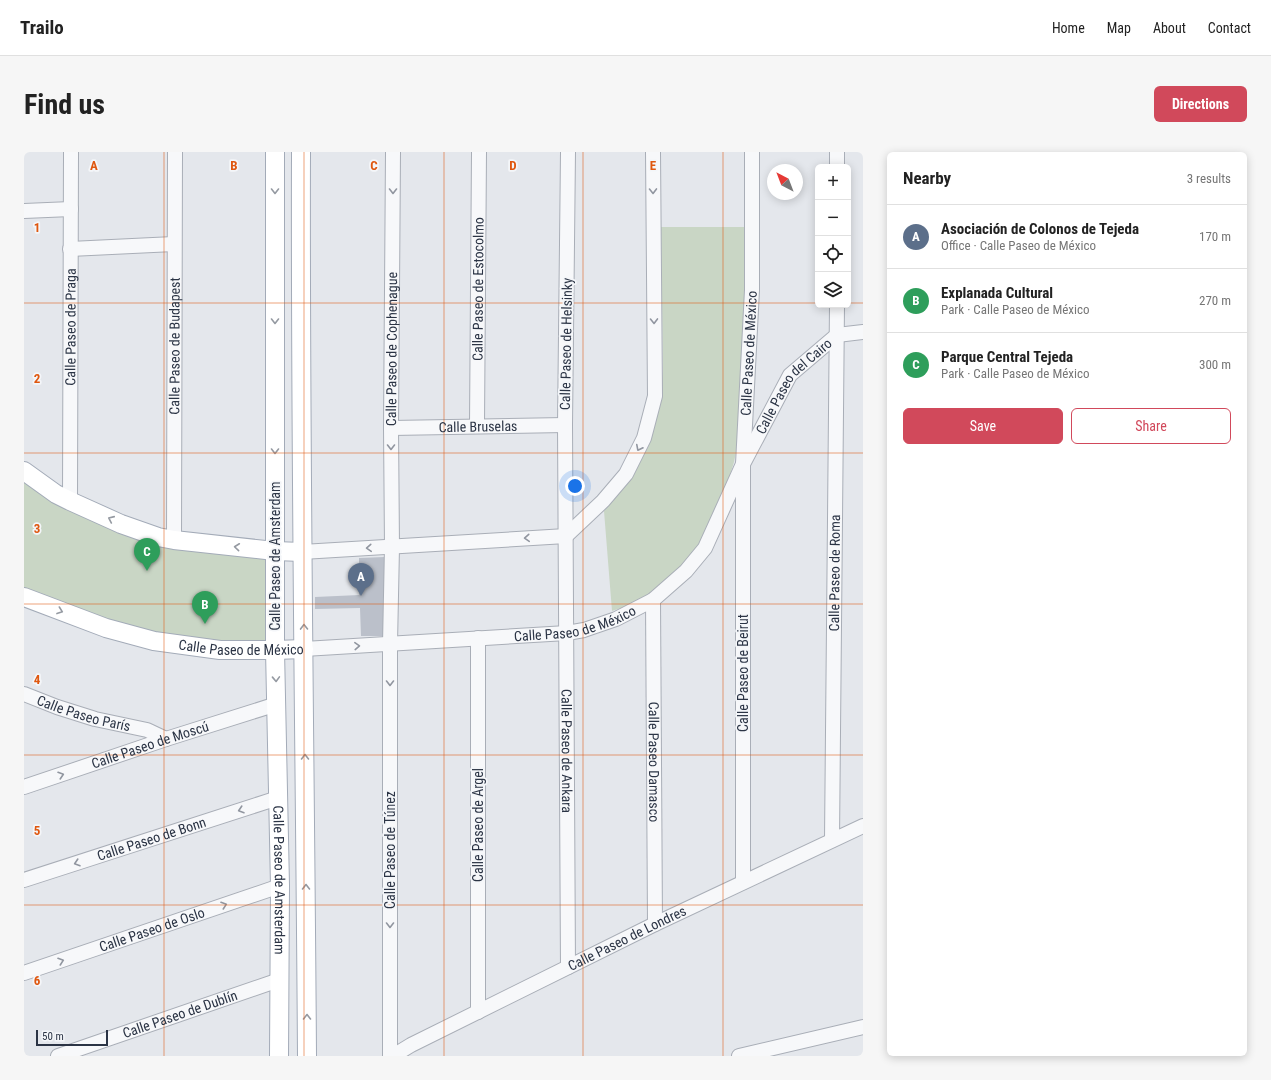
<!DOCTYPE html>
<html lang="en">
<head>
<meta charset="utf-8">
<style>
	:root { --surface:#fff; --page:#f6f6f6; --text:#222; --muted:#767676; --line:#e0e0e0; --accent:#d1495b }
	body { margin:0; font-family:"Roboto Condensed",sans-serif; background:var(--page); color:var(--text) }
	.controls { position:absolute; right:12px; top:12px; display:grid; overflow:hidden; border-radius:6px; box-shadow:0 2px 10px #0003 }
	.controls button { width:36px; height:36px; display:grid; place-items:center; padding:0; border:0; border-bottom:1px solid var(--line); background:var(--surface); color:var(--text); font:20px sans-serif }
	.compass { position:absolute; left:743px; top:12px; width:36px; height:36px; border-radius:50%; background:var(--surface); box-shadow:0 2px 10px #0003; rotate:318deg }
	.scale { position:absolute; left:12px; bottom:10px; width:72px; box-sizing:border-box; padding-left:4px; border:2px solid #2b3445; border-top:0; font-size:11px; line-height:14px; white-space:nowrap; color:#2b3445; -webkit-text-stroke:3px #f4f6f9; paint-order:stroke }
	.you { position:absolute; left:551px; top:334px; width:14px; height:14px; margin:-10px; border:3px solid #fff; border-radius:50%; background:#1a73e8; box-shadow:0 0 0 6px #1a73e833 }
	.badge { display:grid; place-items:center; width:26px; height:26px; border-radius:50%; background:var(--accent); color:#fff; font-size:13px; font-weight:700 }
	.pin { position:absolute; translate:-50% -33px; filter:drop-shadow(0 1px 2px #0008) }
	.pin::after { content:''; position:absolute; top:21px; width:14px; height:12px; background:inherit; clip-path:polygon(0 0,100% 0,50% 100%) }
	.list { margin:0; padding:0; list-style:none }
	h2 { display:flex; justify-content:space-between; align-items:center; height:52px; margin:0; padding:0 16px; font-size:17px }
	h2 small { font-size:13px; font-weight:400; color:var(--muted) }
	.list li { display:grid; grid-template-columns:26px 1fr auto; gap:12px; align-items:center; box-sizing:border-box; height:64px; padding:0 16px; border-top:1px solid var(--line) }
	.list b { display:block; font-size:15px; white-space:nowrap }
	.list p { margin:0; font-size:13px; white-space:nowrap; color:var(--muted) }
	.list em { font-size:13px; font-style:normal; color:var(--muted) }
	.actions { display:flex; gap:8px; padding:12px 16px }
	.actions a { flex:1; padding:9px 0; border:1px solid var(--accent); border-radius:6px; text-align:center; font-size:14px; color:var(--accent) }
	.actions .main { background:var(--accent); color:#fff }
	.icon { flex:none; width:22px; height:22px; fill:none; stroke:currentColor; stroke-width:2; stroke-linecap:round; stroke-linejoin:round }
	.map { position:relative; flex:none; width:839px; height:904px; overflow:hidden; border-radius:6px }
	header { display:flex; align-items:center; gap:24px; box-sizing:border-box; height:56px; padding:0 20px; background:var(--surface); border-bottom:1px solid var(--line) }
	header strong { font-size:19px }
	nav { display:flex; gap:22px; margin-inline-start:auto; font-size:14px }
	.intro { display:flex; align-items:center; justify-content:space-between; box-sizing:border-box; height:96px; padding:0 24px }
	h1 { margin:0; font-size:28px }
	.button { padding:10px 18px; border-radius:6px; background:var(--accent); color:#fff; font-size:14px; font-weight:700 }
	main { display:flex; gap:24px; padding:0 24px }
	aside { flex:1; background:var(--surface); border-radius:6px; box-shadow:0 2px 10px #0003 }
	.map>svg:first-child { display:block }
</style>
</head>
<body>
<header>
<strong>Trailo</strong>
<nav><a>Home</a><a>Map</a><a>About</a><a>Contact</a></nav>
</header>
<div class="intro"><h1>Find us</h1><a class="button">Directions</a></div>
<main>
<div class="map">
<svg width="839" height="904" viewBox="0 0 839 904">
	<rect width="100%" height="100%" fill="#e4e7ec"/>
	<g fill="#c9d6c5">
		<polygon points="637,75 724,75 718,270 710,310 696,355 672,402 618,449 588,459 580,359 604,330 624,295 636,255 639,217"/>
		<polygon points="0,324 145,393 246,401 246,495 139,483 98,473 0,437"/>
	</g>
	<polygon fill="#bbc0ca" points="361,405 361,484 337,484 336,456 291,457 291,445 335,443 335,406"/>
	<g fill="none" stroke-linecap="round" stroke-linejoin="round">
		<defs>
			<g id="minor">
				<path id="s1" d="M 544,0 L 541,273 L 544,815"/>
				<polyline points="813,0 813,15"/>
				<polyline points="0,59 47,57"/>
				<polyline points="46,97 150,92"/>
				<path id="s2" d="M 453,273 L 455,0"/>
				<path id="s3" d="M 367,276 L 541,273"/>
				<path id="s4" d="M 46,349 L 47,0"/>
				<path id="s5" d="M 150,388 L 151,0"/>
				<polyline points="278,400 542,384 579,349 602,322 620,286 631,244 629,0"/>
				<path id="s6" d="M 629,448 L 631,772"/>
				<path id="s7" d="M 280,497 L 543,481 L 560,478 L 592,467 L 629,448 L 662,419 L 681,396 L 719,312 L 728,138 L 728,0"/>
				<path id="s8" d="M 0,542 L 33,555 L 71,567 L 123,578 L 142,587"/>
				<path id="s9" d="M 0,635 L 142,587 L 253,552"/>
				<path id="s10" d="M 808,688 L 813,153"/>
				<path id="s11" d="M 0,728 L 254,646"/>
				<path id="s12" d="M 719,730 L 719,312 L 766,223 L 813,183 L 839,180"/>
				<path id="s13" d="M 0,821 L 256,734"/>
				<polyline points="454,860 454,486"/>
				<path id="s14" d="M 34,904 L 255,828"/>
				<path id="s15" d="M 366,904 L 366,492 L 368,395 L 367,276 L 369,0"/>
				<path id="s16" d="M 369,904 L 387,893 L 631,772 L 839,674"/>
				<polyline points="715,904 839,875"/>
			</g>
			<g id="major">
				<path id="s17" d="M 251,0 L 251,498 L 256,734 L 255,904"/>
				<path d="M 277,0 C 276,301 281,603 283,904"/>
				<polyline points="0,319 32,342 46,349 97,372 134,385 150,388 251,399 278,400"/>
				<path id="s18" d="M 0,445 L 82,476 L 130,489 L 196,498 L 251,498 L 280,497"/>
			</g>
		</defs>
		<use href="#minor" stroke="#a9aeb7" stroke-width="16"/>
		<use href="#major" stroke="#a3abb8" stroke-width="20"/>
		<use href="#minor" stroke="#f7f8fa" stroke-width="14"/>
		<use href="#major" stroke="#fff" stroke-width="18"/>
	</g>
	<defs><path id="oneway-chevron" d="M-2-3.5L2.5 0L-2 3.5" fill="none" stroke-width="1.6" stroke-linecap="round" stroke-linejoin="round"/></defs>
	<g stroke="#959aa2">
		<use href="#oneway-chevron" transform="translate(251 39) rotate(90)"/>
		<use href="#oneway-chevron" transform="translate(251 169) rotate(90)"/>
		<use href="#oneway-chevron" transform="translate(251 299) rotate(90)"/>
		<use href="#oneway-chevron" transform="translate(87 367) rotate(-156)"/>
		<use href="#oneway-chevron" transform="translate(213 395) rotate(-174)"/>
		<use href="#oneway-chevron" transform="translate(36 459) rotate(20)"/>
		<use href="#oneway-chevron" transform="translate(280 475) rotate(-91)"/>
		<use href="#oneway-chevron" transform="translate(252 527) rotate(88)"/>
		<use href="#oneway-chevron" transform="translate(281 605) rotate(-90)"/>
		<use href="#oneway-chevron" transform="translate(282 735) rotate(-90)"/>
		<use href="#oneway-chevron" transform="translate(283 865) rotate(-90)"/>
	</g>
	<g stroke="#9196a0">
		<use href="#oneway-chevron" transform="translate(369 39) rotate(90)"/>
		<use href="#oneway-chevron" transform="translate(629 39) rotate(89)"/>
		<use href="#oneway-chevron" transform="translate(630 169) rotate(89)"/>
		<use href="#oneway-chevron" transform="translate(367 295) rotate(90)"/>
		<use href="#oneway-chevron" transform="translate(615 296) rotate(117)"/>
		<use href="#oneway-chevron" transform="translate(503 386) rotate(176)"/>
		<use href="#oneway-chevron" transform="translate(345 396) rotate(176)"/>
		<use href="#oneway-chevron" transform="translate(333 494) rotate(-3)"/>
		<use href="#oneway-chevron" transform="translate(366 531) rotate(90)"/>
		<use href="#oneway-chevron" transform="translate(37 623) rotate(-18)"/>
		<use href="#oneway-chevron" transform="translate(217 658) rotate(162)"/>
		<use href="#oneway-chevron" transform="translate(53 711) rotate(162)"/>
		<use href="#oneway-chevron" transform="translate(200 753) rotate(-19)"/>
		<use href="#oneway-chevron" transform="translate(366 773) rotate(90)"/>
		<use href="#oneway-chevron" transform="translate(37 809) rotate(-19)"/>
	</g>
	<path fill="none" stroke="#df570f" stroke-width="1" stroke-opacity="0.55" d="M 140,0 L 140,904M 280,0 L 280,904M 420,0 L 420,904M 559,0 L 559,904M 699,0 L 699,904M 0,151 L 794,151M 824,151 L 839,151M 0,301 L 839,301M 0,452 L 839,452M 0,603 L 839,603M 0,753 L 839,753"/>
	<g text-anchor="middle" stroke-width="3.5" stroke-linejoin="round" paint-order="stroke">
		<g font-size="14" fill="#2b3445" stroke="#f4f6f9">
			<text dy="5" stroke="none"><textPath href="#s2" startOffset="136">Calle Paseo de Estocolmo</textPath></text>
			<text dy="5" stroke="none"><textPath href="#s4" startOffset="174">Calle Paseo de Praga</textPath></text>
			<text transform="translate(542 192) rotate(-89)" y="5">Calle Paseo de Helsinky</text>
			<text dy="5" stroke="none"><textPath href="#s5" startOffset="194">Calle Paseo de Budapest</textPath></text>
			<text dy="5" stroke="none"><textPath href="#s15" startOffset="707">Calle Paseo de Cophenague</textPath></text>
			<text dy="5" stroke="none"><textPath href="#s7" startOffset="633">Calle Paseo de México</textPath></text>
			<text dy="5" stroke="none"><textPath href="#s12" startOffset="512">Calle Paseo del Cairo</textPath></text>
			<text dy="5" stroke="none"><textPath href="#s3" startOffset="87">Calle Bruselas</textPath></text>
			<text transform="translate(251 404) rotate(-90)" y="5">Calle Paseo de Amsterdam</text>
			<text dy="5" stroke="none"><textPath href="#s10" startOffset="267">Calle Paseo de Roma</textPath></text>
			<text dy="5" stroke="none"><textPath href="#s7" startOffset="273">Calle Paseo de México</textPath></text>
			<text dy="5" stroke="none"><textPath href="#s18" startOffset="225">Calle Paseo de México</textPath></text>
			<text transform="translate(719 521) rotate(-90)" y="5">Calle Paseo de Beirut</text>
			<text dy="5" stroke="none"><textPath href="#s8" startOffset="63">Calle Paseo París</textPath></text>
			<text dy="5" stroke="none"><textPath href="#s9" startOffset="133">Calle Paseo de Moscú</textPath></text>
			<text dy="5" stroke="none"><textPath href="#s1" startOffset="599">Calle Paseo de Ankara</textPath></text>
			<text dy="5" stroke="none"><textPath href="#s6" startOffset="162">Calle Paseo Damasco</textPath></text>
			<text transform="translate(454 673) rotate(-90)" y="5">Calle Paseo de Argel</text>
			<text dy="5" stroke="none"><textPath href="#s11" startOffset="134">Calle Paseo de Bonn</textPath></text>
			<text transform="translate(366 698) rotate(-90)" y="5">Calle Paseo de Túnez</text>
			<text dy="5" stroke="none"><textPath href="#s17" startOffset="728">Calle Paseo de Amsterdam</textPath></text>
			<text dy="5" stroke="none"><textPath href="#s13" startOffset="135">Calle Paseo de Oslo</textPath></text>
			<text dy="5" stroke="none"><textPath href="#s16" startOffset="262">Calle Paseo de Londres</textPath></text>
			<text dy="5" stroke="none"><textPath href="#s14" startOffset="129">Calle Paseo de Dublín</textPath></text>
		</g>
	</g>
	<g font-size="13" text-anchor="middle" font-weight="bold" fill="#df570f" stroke="#f4f6f9" stroke-width="3.5" stroke-linejoin="round" paint-order="stroke">
		<text x="70" y="18">A</text>
		<text x="210" y="18">B</text>
		<text x="350" y="18">C</text>
		<text x="489" y="18">D</text>
		<text x="629" y="18">E</text>
		<text x="13" y="80">1</text>
		<text x="13" y="231">2</text>
		<text x="13" y="381">3</text>
		<text x="13" y="532">4</text>
		<text x="13" y="683">5</text>
		<text x="13" y="833">6</text>
	</g>
</svg>
<div class="controls">
<button>+</button>
<button>−</button>
<button><svg class="icon" aria-label="locate" viewBox="0 0 24 24"><circle cx="12" cy="12" r="6"/><path d="M12 2v4M12 18v4M2 12h4M18 12h4"/></svg></button>
<button><svg class="icon" aria-label="layers" viewBox="0 0 24 24"><path d="M12 4l9 5-9 5-9-5zM3 14l9 5 9-5"/></svg></button>
</div>
<svg class="compass" viewBox="-18 -18 36 36"><path d="M0-13l5 13h-10z" fill="#e53935"/><path d="M0 13l5-13h-10z" fill="#767676"/></svg>
<div class="scale">50 m</div>
<div class="you"></div>
<div class="pin badge" style="left:337px;top:444px;background:#5c6f8a">A</div>
<div class="pin badge" style="left:181px;top:472px;background:#2e9e5b">B</div>
<div class="pin badge" style="left:123px;top:419px;background:#2e9e5b">C</div>
</div>
<aside>
<h2>Nearby<small>3 results</small></h2>
<ul class="list">
<li><span class="badge" style="background:#5c6f8a">A</span><div><b>Asociación de Colonos de Tejeda</b><p>Office · Calle Paseo de México</p></div><em>170 m</em></li>
<li><span class="badge" style="background:#2e9e5b">B</span><div><b>Explanada Cultural</b><p>Park · Calle Paseo de México</p></div><em>270 m</em></li>
<li><span class="badge" style="background:#2e9e5b">C</span><div><b>Parque Central Tejeda</b><p>Park · Calle Paseo de México</p></div><em>300 m</em></li>
</ul>
<div class="actions"><a class="main">Save</a><a>Share</a></div>
</aside>
</main>
</body>
</html>
